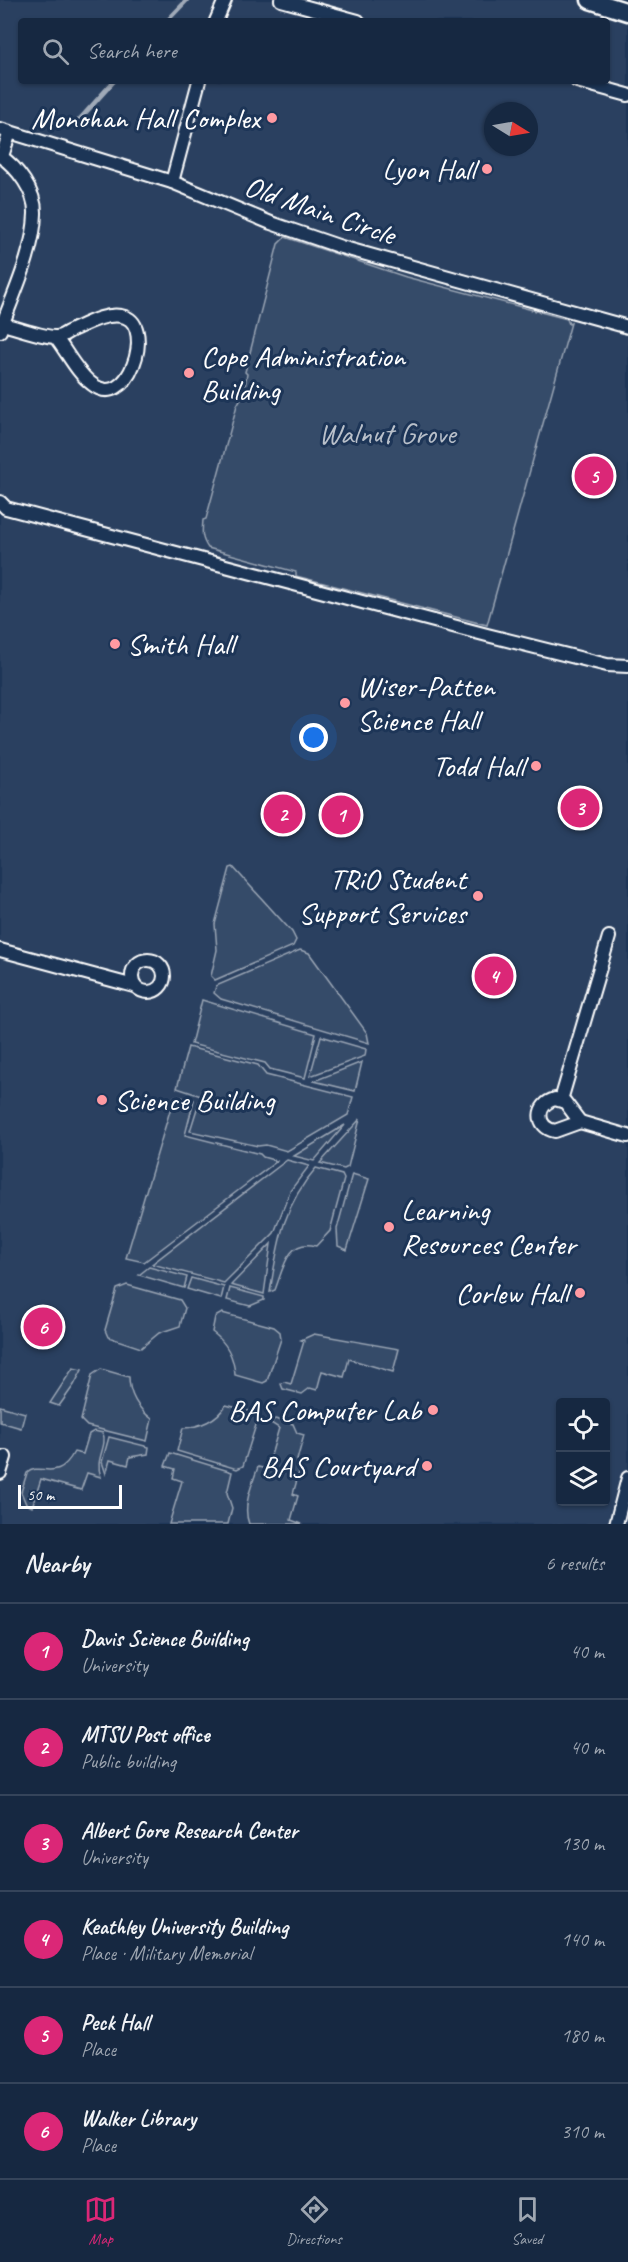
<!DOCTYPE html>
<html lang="en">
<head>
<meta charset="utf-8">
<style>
	:root { --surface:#162841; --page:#1f3048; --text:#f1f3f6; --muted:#9ea6b1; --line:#35445a; --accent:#db2777 }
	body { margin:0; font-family:Caveat,sans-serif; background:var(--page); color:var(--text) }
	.controls { position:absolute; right:18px; bottom:18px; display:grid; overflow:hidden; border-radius:6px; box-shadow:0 2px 4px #0004 }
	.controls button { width:54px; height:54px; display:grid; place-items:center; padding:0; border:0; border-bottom:2px solid var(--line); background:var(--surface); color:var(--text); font:30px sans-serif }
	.compass { position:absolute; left:484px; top:102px; width:54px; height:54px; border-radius:50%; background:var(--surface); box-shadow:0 2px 4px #0004; rotate:101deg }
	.scale { position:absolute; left:18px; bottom:15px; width:104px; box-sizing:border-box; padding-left:6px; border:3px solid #fff; border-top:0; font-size:16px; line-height:21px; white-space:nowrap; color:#fff; -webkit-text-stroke:4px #1d3557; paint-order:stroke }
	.you { position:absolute; left:314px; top:738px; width:21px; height:21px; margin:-15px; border:4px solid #fff; border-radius:50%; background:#1a73e8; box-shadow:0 0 0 9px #1a73e833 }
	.badge { display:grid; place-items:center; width:39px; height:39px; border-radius:50%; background:var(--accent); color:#fff; font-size:20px; font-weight:700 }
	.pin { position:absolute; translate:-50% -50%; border:3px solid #fff; box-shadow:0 2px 6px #0006 }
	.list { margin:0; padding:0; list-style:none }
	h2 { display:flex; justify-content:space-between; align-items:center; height:78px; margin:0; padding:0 24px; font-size:26px }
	h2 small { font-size:20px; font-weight:400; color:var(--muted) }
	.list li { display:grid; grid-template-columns:39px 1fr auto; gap:18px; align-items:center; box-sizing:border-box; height:96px; padding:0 24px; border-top:2px solid var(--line) }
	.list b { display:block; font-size:22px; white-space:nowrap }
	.list p { margin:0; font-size:20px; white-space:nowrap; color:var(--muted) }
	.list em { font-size:20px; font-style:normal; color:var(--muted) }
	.icon { flex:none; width:33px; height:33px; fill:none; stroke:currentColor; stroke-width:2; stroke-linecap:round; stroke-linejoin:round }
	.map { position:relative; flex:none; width:628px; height:1524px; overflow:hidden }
	.search { position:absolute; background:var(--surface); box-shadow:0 2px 4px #0004; left:18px; right:18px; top:18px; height:66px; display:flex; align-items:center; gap:15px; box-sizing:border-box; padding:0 21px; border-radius:6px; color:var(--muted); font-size:22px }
	.sheet { height:654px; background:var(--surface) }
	nav { display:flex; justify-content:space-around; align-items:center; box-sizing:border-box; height:84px; border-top:2px solid var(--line); background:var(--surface); font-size:16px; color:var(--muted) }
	nav a { display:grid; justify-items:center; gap:3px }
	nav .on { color:var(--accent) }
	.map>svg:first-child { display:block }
</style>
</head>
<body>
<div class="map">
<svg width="628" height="1524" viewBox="0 0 628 1524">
	<rect width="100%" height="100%" fill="#1d3557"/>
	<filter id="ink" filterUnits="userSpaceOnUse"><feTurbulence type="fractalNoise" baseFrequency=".0167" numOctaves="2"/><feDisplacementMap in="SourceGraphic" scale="12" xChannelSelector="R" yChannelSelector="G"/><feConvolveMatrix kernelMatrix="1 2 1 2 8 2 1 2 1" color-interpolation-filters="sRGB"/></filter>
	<g filter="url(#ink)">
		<path fill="#2a4161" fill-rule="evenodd" d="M 0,0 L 580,0 L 628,16 L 628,1524 L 0,1524 ZM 21,21 L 607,21 L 607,81 L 21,81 ZM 493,111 L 529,111 L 529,147 L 493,147 ZM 560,1402 L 606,1402 L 606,1502 L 560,1502 Z"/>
		<g fill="#364b69" stroke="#9aa5b4" stroke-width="1.5">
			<path d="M 285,237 L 406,277 L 567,319 L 569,324 L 571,323 L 487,625 L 296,576 L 296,572 L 208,548 C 201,538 202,532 203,520 L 206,519 L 237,405 L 244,393 L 247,374 L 245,372 L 278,244 Z"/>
			<polygon points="233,867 292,932 296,940 293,946 215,980 211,976 217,950 215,924 230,868"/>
			<polygon points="300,950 309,953 367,1033 369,1043 221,999 214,993 216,986"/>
			<polygon points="202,1000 316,1034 305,1078 270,1069 265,1063 191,1044"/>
			<polygon points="321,1036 366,1049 365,1056 310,1076"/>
			<polygon points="188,1047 258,1065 266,1075 353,1097 348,1115 287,1151 266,1145 258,1146 190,1131 201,1096 177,1088"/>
			<polygon points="362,1062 355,1091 314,1081"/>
			<polygon points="176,1096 194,1100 185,1135 260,1154 263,1157 277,1161 144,1262 126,1258 174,1097"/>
			<polygon points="360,1119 348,1167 344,1169 320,1163"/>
			<polygon points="345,1125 314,1161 294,1156"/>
			<polygon points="287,1160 309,1166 290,1191 274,1233 224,1283 152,1264"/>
			<path d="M 316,1168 L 342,1175 L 344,1179 L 330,1231 L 316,1246 C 287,1238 283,1270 275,1290 L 270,1292 C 278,1244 282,1207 316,1168 Z"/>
			<polygon points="352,1174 369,1179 347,1250 338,1246 337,1229"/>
			<polygon points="271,1244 264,1294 231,1285"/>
			<polygon points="149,1267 187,1277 184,1288 139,1275"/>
			<polygon points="191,1278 224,1287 221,1299 187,1289"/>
			<polygon points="127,1285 180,1300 185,1308 180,1326 159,1333 141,1348 108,1337 105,1330 117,1289"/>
			<polygon points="230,1288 264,1297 264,1300 250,1306 227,1300"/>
			<path d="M 222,1313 L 274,1327 L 280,1332 L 281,1339 L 267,1381 L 263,1383 L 235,1375 C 234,1357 226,1342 212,1332 L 215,1317 Z"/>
			<polygon points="314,1334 399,1349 393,1372 349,1359 344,1377 322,1371 317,1390 310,1388 302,1394 283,1389 281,1384 284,1382 291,1384 304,1341 301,1340"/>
			<polygon points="73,1368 82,1370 74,1385 59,1406 50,1403"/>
			<path d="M 101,1369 L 129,1377 C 129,1394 138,1409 152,1419 L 147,1441 L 87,1426 L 81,1420 L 92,1375 Z"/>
			<path d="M 226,1405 L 253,1412 L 256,1416 L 256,1425 L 243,1466 L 237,1469 L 177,1451 L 183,1428 C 200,1427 217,1420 226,1405 Z"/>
			<polygon points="0,1406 25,1413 21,1428 0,1422"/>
			<path d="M 275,1419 L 293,1424 L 297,1433 L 304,1435 L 297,1460 L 302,1462 L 293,1494 L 298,1496 L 291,1520 L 302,1524 L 249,1524 C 242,1506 252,1485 258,1467 L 267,1469 L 279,1428 L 271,1423 L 273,1420 Z"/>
			<path d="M 94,1431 L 103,1433 C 108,1447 94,1459 101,1477 L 87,1473 L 81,1490 L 41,1479 L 32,1507 L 26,1504 L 21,1492 L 27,1473 C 40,1461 57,1484 74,1452 L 83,1454 L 89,1434 Z"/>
			<polygon points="109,1437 149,1447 148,1454 130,1457 128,1465 110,1460 106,1474 102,1462"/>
			<polygon points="170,1453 232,1472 227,1493 232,1508 228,1524 169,1524 182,1481 173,1478 175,1469 165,1466"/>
		</g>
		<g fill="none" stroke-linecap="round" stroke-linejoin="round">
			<g stroke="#a0aab8" stroke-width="4.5">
				<polyline points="167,21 187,0"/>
				<polyline points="79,120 114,81"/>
			</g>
			<defs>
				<g id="street">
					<polyline points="281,0 358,21"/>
					<polyline points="216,21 225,0"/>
					<polyline points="577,81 628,95"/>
					<polyline points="0,129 172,182 271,223 341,247 628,327"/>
					<path d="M 0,156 C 17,167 36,192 35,214 C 34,252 13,295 0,331"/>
					<polyline points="2,156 10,132"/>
					<polyline points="172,182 199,81"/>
					<path d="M 3,324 C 14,327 46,338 56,337 C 59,337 65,334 68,332 C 84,325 107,311 125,317 C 155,327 128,413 92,384 C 77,373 67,352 56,338"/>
					<polyline points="0,502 6,508 487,635 607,665 628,666"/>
					<polyline points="0,950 134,986"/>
					<circle cx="148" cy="976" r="16"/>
					<path d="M 555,1099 L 565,1102 L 580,1122 L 555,1131 C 535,1127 536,1104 555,1099 Z"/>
					<polyline points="561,1100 609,937"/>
					<polyline points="580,1122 628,1136"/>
					<polyline points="0,1473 5,1457"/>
					<polyline points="616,1524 628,1478"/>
				</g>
				<polyline id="secondary" points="590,0 628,12"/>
			</defs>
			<use href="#street" stroke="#fff" stroke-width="16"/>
			<use href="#secondary" stroke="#fff" stroke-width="21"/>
			<use href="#street" stroke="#1d3557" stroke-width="12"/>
			<use href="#secondary" stroke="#1d3557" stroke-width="16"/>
		</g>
	</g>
	<g fill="#ff9aa2" stroke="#1d3557" stroke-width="2">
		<circle cx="272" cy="118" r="6"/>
		<circle cx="487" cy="169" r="6"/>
		<circle cx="189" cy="373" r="6"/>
		<circle cx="115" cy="644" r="6"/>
		<circle cx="345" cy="703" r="6"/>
		<circle cx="536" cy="766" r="6"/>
		<circle cx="478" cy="896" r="6"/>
		<circle cx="102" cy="1100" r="6"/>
		<circle cx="389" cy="1227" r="6"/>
		<circle cx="580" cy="1293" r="6"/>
		<circle cx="433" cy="1410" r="6"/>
		<circle cx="427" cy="1466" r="6"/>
	</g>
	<g text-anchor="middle" stroke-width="6" stroke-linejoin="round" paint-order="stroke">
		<g font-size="30" fill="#fff" stroke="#1d3557" text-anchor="end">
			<text x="260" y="128">Monohan Hall Complex</text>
			<text x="475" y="179">Lyon Hall</text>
			<text x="201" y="366" text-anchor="start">Cope Administration<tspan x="201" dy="34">Building</tspan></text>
			<text x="127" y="654" text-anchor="start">Smith Hall</text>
			<text x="357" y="696" text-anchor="start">Wiser-Patten<tspan x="357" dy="34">Science Hall</tspan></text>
			<text x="524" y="776">Todd Hall</text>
			<text x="466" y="889">TRiO Student<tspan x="466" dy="34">Support Services</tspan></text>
			<text x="114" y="1110" text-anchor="start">Science Building</text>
			<text x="401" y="1220" text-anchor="start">Learning<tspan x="401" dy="34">Resources Center</tspan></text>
			<text x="568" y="1303">Corlew Hall</text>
			<text x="421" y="1420">BAS Computer Lab</text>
			<text x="415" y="1476">BAS Courtyard</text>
		</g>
		<g font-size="30" fill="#fff" stroke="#1d3557">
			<text transform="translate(320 210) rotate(19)" y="10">Old Main Circle</text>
		</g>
		<g font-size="30" fill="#b9c0ca" stroke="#1d3557">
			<text x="387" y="443">Walnut Grove</text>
		</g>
	</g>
</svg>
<div class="controls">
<button><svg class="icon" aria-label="locate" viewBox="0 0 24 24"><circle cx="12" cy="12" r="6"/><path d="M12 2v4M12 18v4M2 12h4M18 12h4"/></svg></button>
<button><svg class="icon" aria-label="layers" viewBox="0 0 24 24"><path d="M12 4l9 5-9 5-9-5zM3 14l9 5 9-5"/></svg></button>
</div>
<svg class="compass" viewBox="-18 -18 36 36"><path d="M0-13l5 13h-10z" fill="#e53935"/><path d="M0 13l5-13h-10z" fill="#9ea6b1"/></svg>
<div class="scale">50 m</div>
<div class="you"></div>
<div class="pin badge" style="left:341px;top:815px">1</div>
<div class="pin badge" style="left:283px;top:814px">2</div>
<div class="pin badge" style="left:580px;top:808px">3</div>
<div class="pin badge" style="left:494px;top:976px">4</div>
<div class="pin badge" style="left:594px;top:476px">5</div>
<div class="pin badge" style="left:43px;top:1327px">6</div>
<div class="search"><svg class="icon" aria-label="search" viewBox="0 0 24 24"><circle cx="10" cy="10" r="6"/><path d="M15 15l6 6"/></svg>Search here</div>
</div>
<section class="sheet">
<h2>Nearby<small>6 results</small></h2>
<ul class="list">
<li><span class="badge">1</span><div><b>Davis Science Building</b><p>University</p></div><em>40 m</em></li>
<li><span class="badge">2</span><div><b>MTSU Post office</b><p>Public building</p></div><em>40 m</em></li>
<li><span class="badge">3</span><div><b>Albert Gore Research Center</b><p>University</p></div><em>130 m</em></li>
<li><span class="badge">4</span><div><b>Keathley University Building</b><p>Place · Military Memorial</p></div><em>140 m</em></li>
<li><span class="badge">5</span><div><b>Peck Hall</b><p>Place</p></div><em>180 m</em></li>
<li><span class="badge">6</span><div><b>Walker Library</b><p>Place</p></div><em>310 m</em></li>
</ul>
</section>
<nav>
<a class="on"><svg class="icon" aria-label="map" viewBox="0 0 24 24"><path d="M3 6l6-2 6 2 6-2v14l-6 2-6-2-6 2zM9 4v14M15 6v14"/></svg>Map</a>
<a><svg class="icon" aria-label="directions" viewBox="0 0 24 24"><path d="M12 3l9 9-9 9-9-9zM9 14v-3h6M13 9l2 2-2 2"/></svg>Directions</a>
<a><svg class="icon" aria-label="saved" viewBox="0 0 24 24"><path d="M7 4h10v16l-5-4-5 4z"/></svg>Saved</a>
</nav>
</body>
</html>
